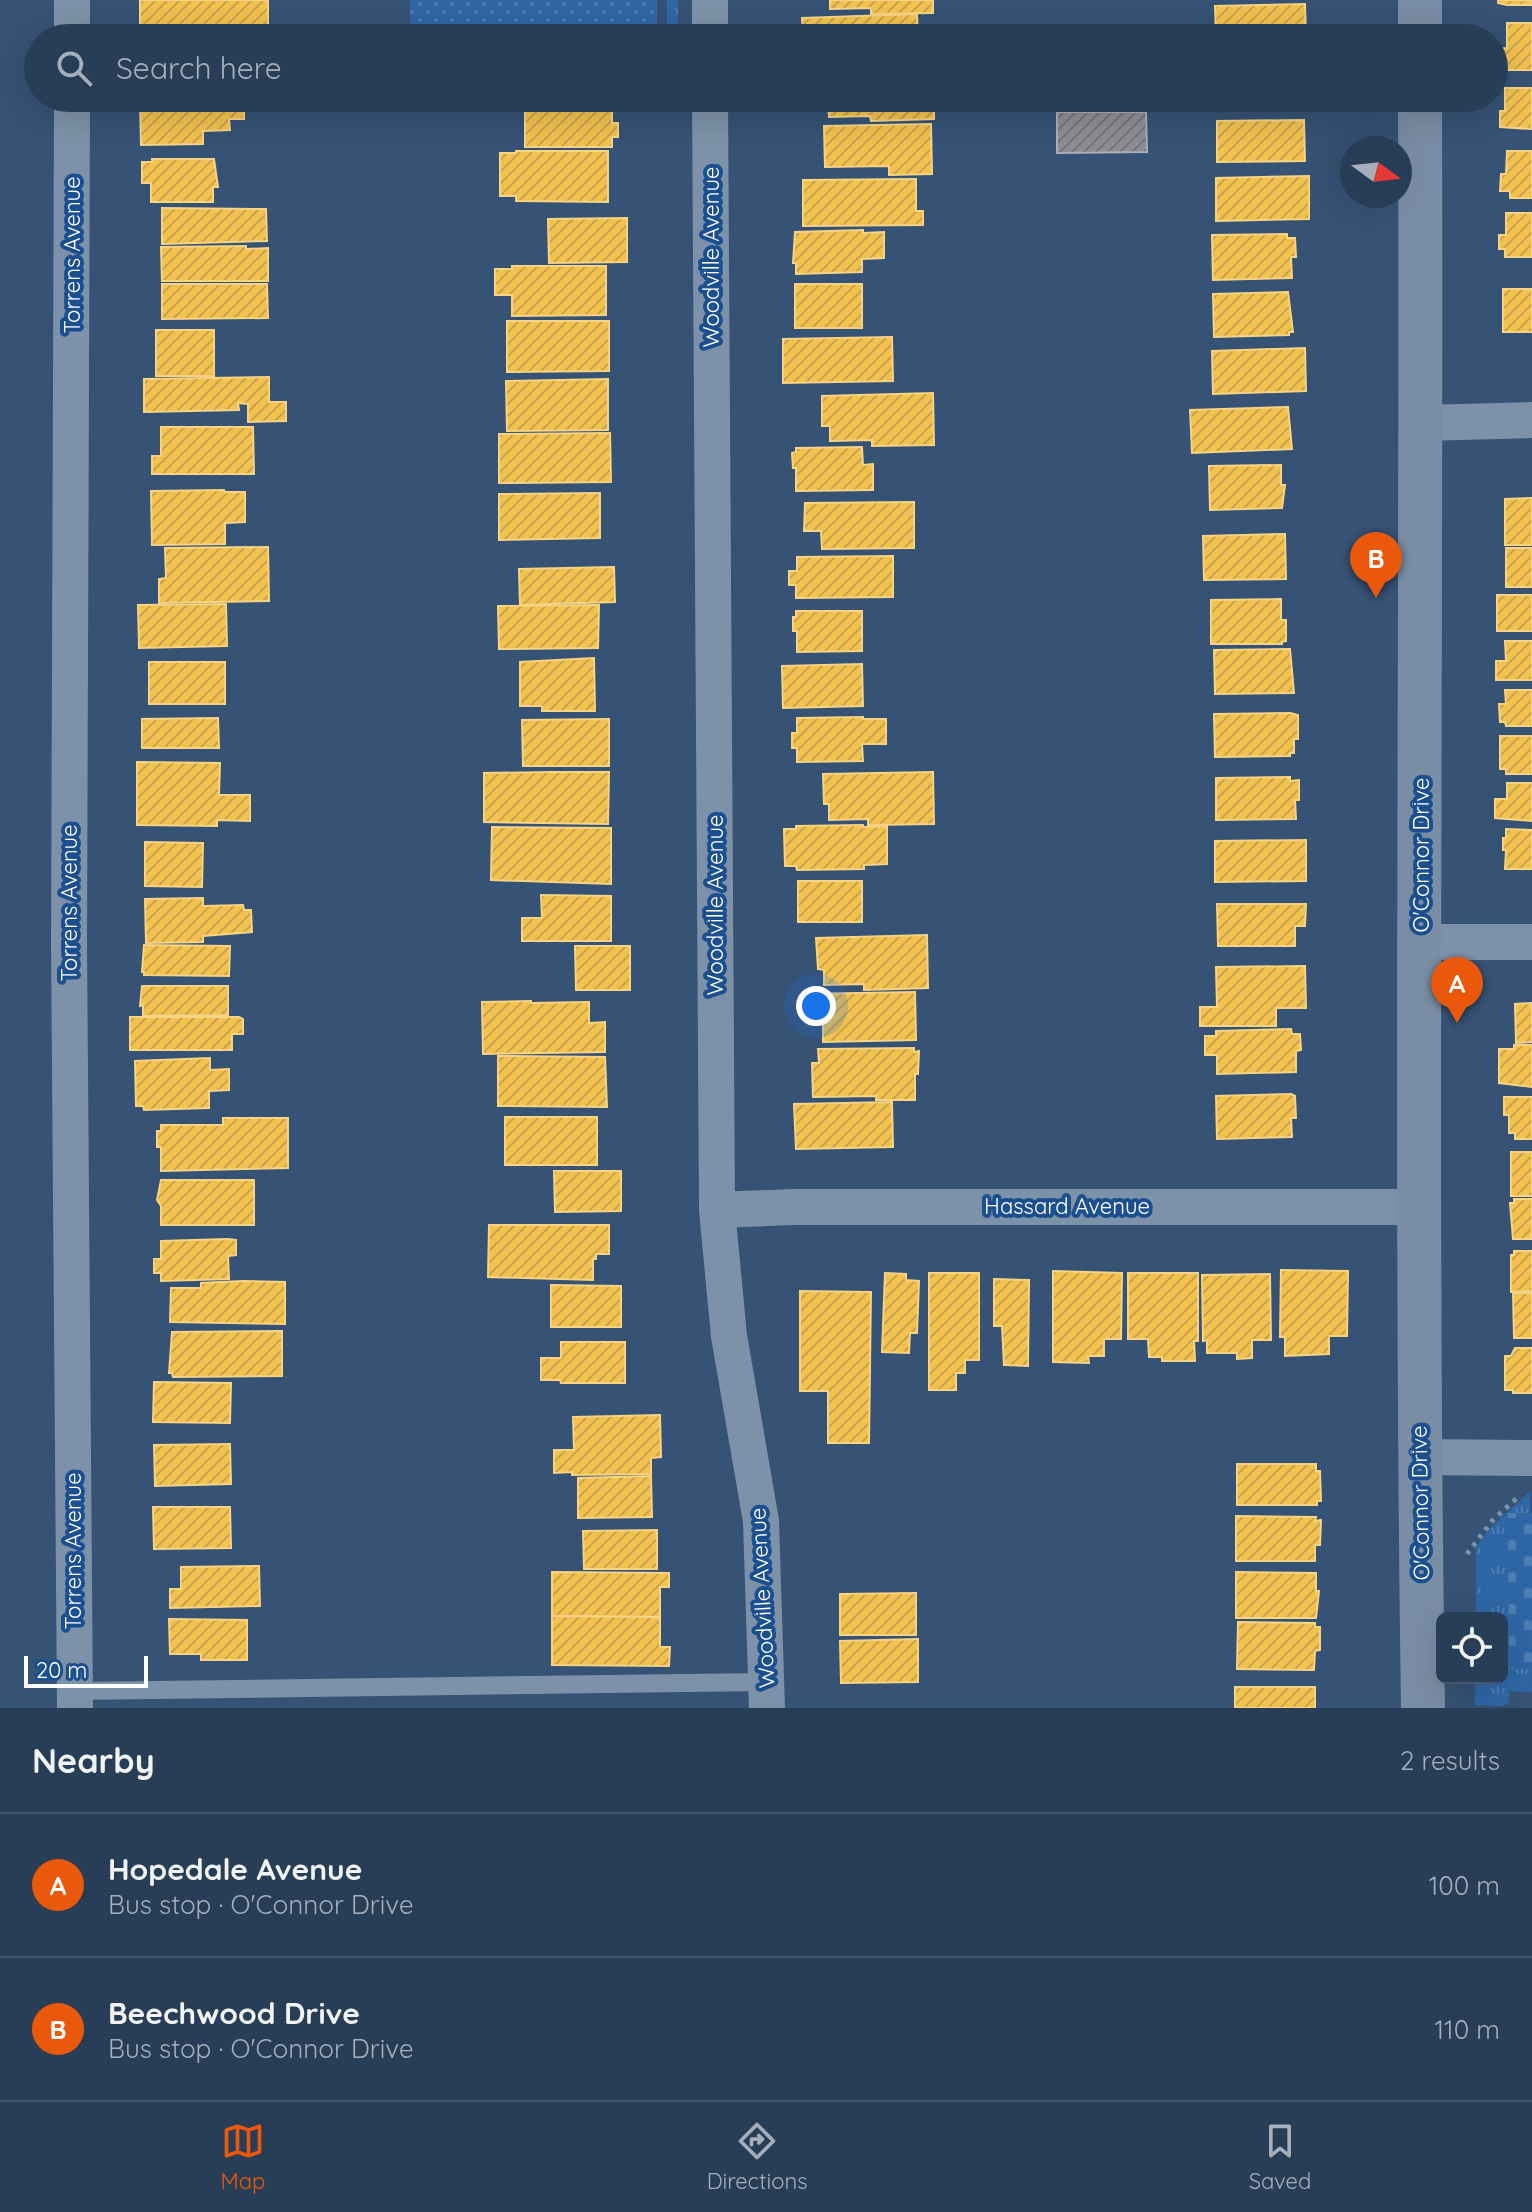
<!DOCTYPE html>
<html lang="en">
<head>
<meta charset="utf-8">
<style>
	:root { --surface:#283e57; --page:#30455d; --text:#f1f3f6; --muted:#a5aeba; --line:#44576d; --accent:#ea580c }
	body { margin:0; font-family:Quicksand,sans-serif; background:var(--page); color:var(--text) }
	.controls { position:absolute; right:24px; bottom:24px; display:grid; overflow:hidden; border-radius:12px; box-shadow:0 8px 32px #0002 }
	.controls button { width:72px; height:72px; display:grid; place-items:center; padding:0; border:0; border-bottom:2px solid var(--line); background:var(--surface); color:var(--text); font:40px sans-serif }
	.compass { position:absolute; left:1340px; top:136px; width:72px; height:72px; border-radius:50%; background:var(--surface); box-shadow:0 8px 32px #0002; rotate:105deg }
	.scale { position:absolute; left:24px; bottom:20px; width:124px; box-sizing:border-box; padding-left:8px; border:4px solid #fff; border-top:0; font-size:22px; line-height:28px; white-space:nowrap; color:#fff; -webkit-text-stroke:6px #1b4f8f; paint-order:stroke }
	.you { position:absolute; left:816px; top:1006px; width:28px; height:28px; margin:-20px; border:6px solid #fff; border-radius:50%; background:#1a73e8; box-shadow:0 0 0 12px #1a73e833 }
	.badge { display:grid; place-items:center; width:52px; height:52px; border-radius:50%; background:var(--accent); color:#fff; font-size:26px; font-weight:700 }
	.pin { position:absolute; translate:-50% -66px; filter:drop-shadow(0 2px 4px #0008) }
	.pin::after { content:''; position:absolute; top:42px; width:28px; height:24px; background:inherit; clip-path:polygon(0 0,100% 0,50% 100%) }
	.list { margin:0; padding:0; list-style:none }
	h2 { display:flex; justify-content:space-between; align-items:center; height:104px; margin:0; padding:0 32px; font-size:34px }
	h2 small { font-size:26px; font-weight:400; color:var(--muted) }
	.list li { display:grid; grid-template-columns:52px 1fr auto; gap:24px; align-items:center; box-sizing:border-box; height:144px; padding:0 32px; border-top:2px solid var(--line) }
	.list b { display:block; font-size:30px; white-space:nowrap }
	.list p { margin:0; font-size:26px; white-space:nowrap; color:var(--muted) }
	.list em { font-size:26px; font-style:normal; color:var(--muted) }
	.icon { flex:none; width:44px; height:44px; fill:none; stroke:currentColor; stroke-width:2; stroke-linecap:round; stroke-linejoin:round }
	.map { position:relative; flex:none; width:1532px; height:1708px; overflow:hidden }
	.search { position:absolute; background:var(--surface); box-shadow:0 8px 32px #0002; left:24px; right:24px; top:24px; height:88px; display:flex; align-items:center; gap:20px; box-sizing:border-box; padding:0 28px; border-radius:44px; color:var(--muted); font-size:30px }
	.sheet { height:392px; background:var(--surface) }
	nav { display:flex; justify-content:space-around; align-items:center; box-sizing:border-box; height:112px; border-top:2px solid var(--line); background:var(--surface); font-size:22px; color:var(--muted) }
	nav a { display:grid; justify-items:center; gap:4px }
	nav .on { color:var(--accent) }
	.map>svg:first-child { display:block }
</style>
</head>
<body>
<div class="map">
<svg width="1532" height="1708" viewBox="0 0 1532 1708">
	<defs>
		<pattern id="grass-tufts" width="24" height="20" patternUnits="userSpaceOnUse" patternTransform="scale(2)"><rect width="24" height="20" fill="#2f66a5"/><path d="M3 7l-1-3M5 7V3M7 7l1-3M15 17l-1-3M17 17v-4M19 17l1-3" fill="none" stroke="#4e7db2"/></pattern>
		<pattern id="cemetery-stones" width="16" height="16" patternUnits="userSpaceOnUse" patternTransform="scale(2)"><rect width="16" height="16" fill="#2f66a5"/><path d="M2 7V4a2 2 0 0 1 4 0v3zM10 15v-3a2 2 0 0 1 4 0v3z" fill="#4e7db2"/></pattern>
		<pattern id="park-dots" width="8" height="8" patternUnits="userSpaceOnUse" patternTransform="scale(2)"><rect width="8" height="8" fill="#2f66a5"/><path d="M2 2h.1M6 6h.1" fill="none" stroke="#4e7db2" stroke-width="1.8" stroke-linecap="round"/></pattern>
		<pattern id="homes-hatch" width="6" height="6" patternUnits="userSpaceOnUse" patternTransform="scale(2)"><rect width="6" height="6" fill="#f2c14e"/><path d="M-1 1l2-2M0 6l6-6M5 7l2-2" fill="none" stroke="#c8a44e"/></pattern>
		<pattern id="industry-hatch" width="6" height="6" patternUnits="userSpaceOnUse" patternTransform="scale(2)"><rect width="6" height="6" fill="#8d8d92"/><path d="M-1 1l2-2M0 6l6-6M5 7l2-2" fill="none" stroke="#76767a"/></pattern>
	</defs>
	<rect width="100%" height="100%" fill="#365274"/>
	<g fill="url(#grass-tufts)">
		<rect x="667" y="0" width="11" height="38"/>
		<polygon points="1530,1491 1532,1692 1509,1691 1509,1703 1501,1706 1475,1705 1475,1678 1502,1678 1502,1618 1476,1618 1476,1547 1490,1528"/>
	</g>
	<polygon fill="url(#cemetery-stones)" points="1508,1513 1532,1513 1532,1669 1509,1669"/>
	<rect fill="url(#park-dots)" x="410" y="0" width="247" height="38"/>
	<g fill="url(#homes-hatch)" stroke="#f6d483" stroke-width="2">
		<polygon points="140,0 268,0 268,25 262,25 262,33 228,33 228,26 140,25"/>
		<polygon points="830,0 933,0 933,13 871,14 871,8 830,9"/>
		<polygon points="1498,0 1532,0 1532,5 1507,5 1498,3"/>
		<polygon points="1305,4 1306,38 1216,38 1215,6"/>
		<polygon points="917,14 918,38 803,38 802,18"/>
		<polygon points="1507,23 1532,23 1532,70 1506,70 1507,63 1499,63 1499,49 1507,48"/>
		<polygon points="259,36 259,38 149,38 149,37"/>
		<polygon points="1505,88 1532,88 1532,129 1500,127 1500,111 1505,111"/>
		<polygon points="140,98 244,98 244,119 229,119 230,130 203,131 203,144 141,145"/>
		<polygon points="525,98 612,98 612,123 618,123 618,137 612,137 612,147 525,147"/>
		<polygon points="823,98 934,98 934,119 871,121 870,116 829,117 828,100 823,100"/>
		<rect x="1214" y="98" width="80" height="8"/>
		<polygon points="1304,120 1305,161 1217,162 1217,121"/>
		<polygon points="931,124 932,174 889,175 889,166 825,167 824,126"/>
		<polygon points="516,151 608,151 608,202 516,201 516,196 500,196 500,153 516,153"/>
		<polygon points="1507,151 1532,151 1532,198 1510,198 1510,191 1500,191 1501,174 1506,174"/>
		<polygon points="152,159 214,159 218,187 213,187 213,202 151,202 151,183 142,183 142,162 152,162"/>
		<polygon points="1309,176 1309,219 1216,221 1216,178"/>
		<polygon points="916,179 916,211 923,211 923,225 803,226 803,180"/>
		<polygon points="162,208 266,209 267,241 162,244"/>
		<polygon points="1506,213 1532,213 1532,257 1505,257 1505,249 1499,249 1499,235 1506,235"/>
		<polygon points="627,218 627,262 549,263 548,219"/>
		<polygon points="863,230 863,233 884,232 884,258 862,259 862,272 796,274 796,263 793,263 795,232"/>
		<polygon points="1287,234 1287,238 1295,238 1296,257 1291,257 1292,278 1213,280 1212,235"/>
		<polygon points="246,246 246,249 268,248 268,281 162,281 161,247"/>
		<polygon points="512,266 606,266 606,315 512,316 512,295 495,295 495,269 512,269"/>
		<polygon points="162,284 267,284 268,318 162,319"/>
		<rect x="795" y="284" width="67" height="44"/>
		<rect x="1503" y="289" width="29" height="43"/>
		<polygon points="1288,292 1293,332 1289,332 1289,335 1214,337 1213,294"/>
		<polygon points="507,321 609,321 609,371 507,372"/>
		<rect x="156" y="330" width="58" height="46"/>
		<polygon points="892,337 893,381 783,383 783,339"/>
		<polygon points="1305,348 1306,391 1213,394 1212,351"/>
		<polygon points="269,377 269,402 286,402 286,421 248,422 248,404 238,403 239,410 144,412 144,379"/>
		<polygon points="608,379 608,430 507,431 506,381"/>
		<polygon points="933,393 934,445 872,446 872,440 830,441 830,426 822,426 822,396"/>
		<polygon points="1288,407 1292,449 1192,453 1190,410"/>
		<polygon points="161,427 253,427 254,474 152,474 152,456 161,456"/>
		<polygon points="610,433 611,482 499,483 499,434"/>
		<polygon points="862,447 863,465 873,464 873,490 796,491 796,468 793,468 792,453 796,452 796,448"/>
		<polygon points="1281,465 1281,485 1285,485 1282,508 1210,510 1209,466"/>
		<polygon points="224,490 225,492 245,492 245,522 225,523 225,544 152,545 151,491"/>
		<polygon points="600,493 600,538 499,540 499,494"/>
		<polygon points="1532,498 1532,545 1505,545 1505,499"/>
		<polygon points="914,502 914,548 822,549 821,531 804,531 805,503"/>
		<polygon points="1285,534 1286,579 1204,580 1203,536"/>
		<polygon points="268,547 269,601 159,603 159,579 166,578 165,548"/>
		<rect x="1506" y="548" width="26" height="39"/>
		<polygon points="893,556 893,597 796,598 796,585 789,585 789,571 797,571 797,557"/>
		<polygon points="614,567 615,602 520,605 519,569"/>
		<rect x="1497" y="595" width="35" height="36"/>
		<polygon points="1281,599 1281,620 1286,620 1286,641 1282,642 1282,644 1211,644 1211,600"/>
		<polygon points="226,604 227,646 139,648 138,605"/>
		<polygon points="599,605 598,648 499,649 498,606"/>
		<polygon points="796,611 862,611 862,651 797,652 797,631 793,631 793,617 796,617"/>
		<polygon points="1505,641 1532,641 1532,680 1496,680 1496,661 1506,661"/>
		<polygon points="1290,649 1294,693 1215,694 1214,650"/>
		<polygon points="594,658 595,711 542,711 542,706 520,706 520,662"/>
		<rect x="149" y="662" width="76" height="42"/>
		<polygon points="862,664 863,706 783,708 782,666"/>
		<polygon points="1505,690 1532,690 1532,726 1506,726 1505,722 1500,722 1499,704 1506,704"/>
		<polygon points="1290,713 1298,715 1298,739 1294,739 1294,753 1290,753 1290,756 1215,757 1214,714"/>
		<polygon points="863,717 863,719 886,719 886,744 862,744 863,761 797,762 797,748 792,748 792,733 797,733 797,718"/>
		<polygon points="218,718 219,748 142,748 142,719"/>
		<polygon points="609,719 609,766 523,766 522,720"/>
		<polygon points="1500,736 1532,736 1532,774 1506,774 1506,769 1500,769"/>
		<polygon points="137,762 220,763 219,795 250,795 250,821 217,820 217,826 137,825"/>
		<polygon points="553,772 609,772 608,824 484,822 484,773"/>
		<polygon points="933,772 934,824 868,825 868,819 829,820 829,804 824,804 823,774"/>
		<polygon points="1290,777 1290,781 1299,780 1299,800 1295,800 1296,819 1216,820 1216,778"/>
		<polygon points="1507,783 1532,783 1532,821 1495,818 1495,799 1507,799"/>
		<polygon points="863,825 863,827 887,826 887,864 864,865 864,869 797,870 796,866 785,866 784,829 796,829 796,826"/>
		<polygon points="492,827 611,828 611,884 491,880"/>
		<polygon points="1506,829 1532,830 1532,869 1505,869 1506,850 1503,850 1503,838 1506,838"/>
		<polygon points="1306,840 1306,881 1215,882 1215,841"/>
		<polygon points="145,842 203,843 202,887 145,886"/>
		<rect x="798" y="881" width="64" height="41"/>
		<polygon points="541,895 611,896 611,941 522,941 522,918 542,918"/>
		<polygon points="203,898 203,906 243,905 244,910 251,910 252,932 203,936 203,942 146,943 145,899"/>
		<polygon points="1217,904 1306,904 1305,926 1295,926 1295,946 1218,946"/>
		<polygon points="927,935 928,988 864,990 864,984 824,985 824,970 818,969 816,938"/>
		<polygon points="144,945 230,946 229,976 144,975 144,972 142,972"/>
		<polygon points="575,946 630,946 630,990 576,990"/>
		<polygon points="1305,966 1306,1008 1276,1008 1276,1026 1200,1026 1200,1007 1217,1007 1216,967"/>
		<polygon points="142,986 228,986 228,1015 143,1016 143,1005 140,1006"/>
		<polygon points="915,992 916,1040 823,1042 823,1021 806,1022 805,994"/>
		<polygon points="531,1001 531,1003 589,1002 589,1023 605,1022 605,1052 483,1054 482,1002"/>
		<polygon points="1532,1003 1532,1042 1516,1043 1515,1004"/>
		<polygon points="130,1017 239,1017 243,1019 243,1034 232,1034 232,1050 130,1050"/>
		<polygon points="1291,1029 1292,1034 1300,1034 1301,1050 1296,1051 1296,1072 1217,1074 1217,1055 1205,1055 1205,1036 1216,1036 1216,1031"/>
		<polygon points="1514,1045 1532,1045 1532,1087 1499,1083 1499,1049 1514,1049"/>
		<polygon points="914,1048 914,1052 919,1051 918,1074 915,1074 915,1100 876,1100 876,1096 813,1097 812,1063 819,1063 818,1049"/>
		<polygon points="498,1056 605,1057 607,1107 498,1106"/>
		<polygon points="210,1058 210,1070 229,1069 229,1090 209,1091 209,1108 144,1110 143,1106 136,1106 135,1061"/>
		<polygon points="1291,1094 1295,1096 1296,1118 1291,1118 1292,1137 1217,1139 1216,1096"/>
		<polygon points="1504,1097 1532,1097 1532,1139 1515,1139 1515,1133 1509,1133 1509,1115 1504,1115"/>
		<polygon points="892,1102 893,1147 796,1149 794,1104"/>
		<rect x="505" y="1117" width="92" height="48"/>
		<polygon points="223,1118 288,1118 288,1168 161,1171 161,1147 157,1147 157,1131 161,1131 161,1125 223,1125"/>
		<rect x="1511" y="1152" width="21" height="44"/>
		<polygon points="554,1171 621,1171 621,1211 555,1212"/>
		<polygon points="161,1180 254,1180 254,1225 161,1225 161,1206 157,1200"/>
		<polygon points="1514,1199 1532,1199 1532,1239 1513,1239 1510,1203 1514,1203"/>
		<polygon points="489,1225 609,1225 609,1254 596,1254 596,1259 593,1259 593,1280 488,1277"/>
		<polygon points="227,1239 236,1240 236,1255 228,1256 229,1279 161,1281 161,1273 154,1273 154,1259 161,1259 161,1241"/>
		<polygon points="1514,1251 1532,1251 1532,1291 1511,1292 1511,1255 1514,1255"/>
		<polygon points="1281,1270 1348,1271 1347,1336 1329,1336 1329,1354 1285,1356 1285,1337 1280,1337"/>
		<polygon points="1053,1271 1122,1273 1121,1339 1104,1339 1104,1356 1088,1356 1089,1363 1053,1362"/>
		<polygon points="885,1273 906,1274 906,1280 919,1281 917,1333 910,1333 909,1353 882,1352"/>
		<polygon points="929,1273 979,1273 979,1360 965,1360 965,1373 956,1373 956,1390 929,1390"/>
		<polygon points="1128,1273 1198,1273 1198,1341 1194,1341 1195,1361 1162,1361 1162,1357 1149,1357 1148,1339 1128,1339"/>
		<polygon points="1270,1274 1271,1340 1252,1340 1252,1358 1237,1359 1237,1353 1207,1353 1207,1340 1203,1341 1202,1275"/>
		<polygon points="994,1279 1029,1280 1028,1366 1004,1365 1002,1326 994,1326"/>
		<polygon points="243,1281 285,1282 285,1324 170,1322 171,1288 201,1288 201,1283"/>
		<polygon points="551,1285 621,1286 621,1327 551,1327"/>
		<polygon points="800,1291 871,1292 869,1443 828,1443 828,1391 800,1391"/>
		<polygon points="1513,1293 1532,1293 1532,1338 1514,1338"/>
		<polygon points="282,1331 282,1376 173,1377 172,1373 169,1373 172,1332"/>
		<polygon points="561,1342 625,1342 625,1383 561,1383 560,1380 541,1380 541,1358 561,1358"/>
		<polygon points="1515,1348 1532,1348 1532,1393 1513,1393 1513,1390 1505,1390 1505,1356 1511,1356"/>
		<polygon points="154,1382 231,1383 230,1423 153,1422"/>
		<polygon points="660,1415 661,1457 651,1458 651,1474 572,1475 572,1472 554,1473 554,1450 574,1450 573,1417"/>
		<polygon points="230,1444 231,1484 155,1486 154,1445"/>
		<polygon points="1237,1464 1316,1464 1316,1471 1320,1471 1321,1501 1317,1501 1317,1505 1237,1505"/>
		<polygon points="651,1476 652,1517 578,1518 578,1478"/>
		<polygon points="153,1507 230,1507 231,1548 154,1549"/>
		<polygon points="1236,1516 1316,1517 1315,1521 1321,1520 1320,1545 1315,1545 1315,1561 1236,1561"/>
		<polygon points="657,1530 657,1569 584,1569 583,1531"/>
		<polygon points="259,1566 260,1606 170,1608 170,1589 181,1589 181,1567"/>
		<polygon points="552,1572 669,1573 669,1587 660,1587 660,1617 552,1616"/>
		<polygon points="1236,1572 1316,1573 1316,1591 1319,1591 1316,1618 1236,1618"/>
		<polygon points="916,1593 916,1635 840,1635 840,1594"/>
		<polygon points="552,1616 660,1617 660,1647 670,1647 669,1666 552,1665"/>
		<polygon points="169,1619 247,1620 247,1660 201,1660 201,1654 170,1654"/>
		<polygon points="1238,1622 1315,1623 1315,1627 1320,1627 1320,1650 1315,1651 1314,1670 1237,1669"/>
		<polygon points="918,1639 918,1682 841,1683 840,1641"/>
		<rect x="1235" y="1687" width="80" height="21"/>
	</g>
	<polygon fill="url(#industry-hatch)" stroke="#afafb3" stroke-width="2" points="1057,112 1146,112 1147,152 1057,153"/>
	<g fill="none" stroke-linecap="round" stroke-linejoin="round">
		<polyline stroke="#7d92a8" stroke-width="5" stroke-dasharray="4 6" stroke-linecap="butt" points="1467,1554 1492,1521 1518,1497"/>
		<polyline stroke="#7d92a8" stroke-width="18" points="74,1691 767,1682"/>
		<g stroke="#7d92a8" stroke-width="36">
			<polyline points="710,0 710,38"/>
			<polyline points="72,38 72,0"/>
			<polyline points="72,98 69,943 75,1708"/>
			<polyline points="710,98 717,1210 729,1336 761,1521 767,1708"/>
			<polyline points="1422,423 1532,420"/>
			<polyline points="1421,942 1532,942"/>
			<polyline points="717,1210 792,1207 1417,1207"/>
			<polyline points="1419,1457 1532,1458"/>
		</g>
		<g stroke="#798da4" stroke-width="44">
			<polyline points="1420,0 1420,38"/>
			<path d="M 1420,98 C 1422,635 1415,1171 1423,1708"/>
		</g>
	</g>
	<g text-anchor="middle" stroke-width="8" stroke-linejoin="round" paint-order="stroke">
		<g font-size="22" fill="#fff" stroke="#1b4f8f">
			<text transform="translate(72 255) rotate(-90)" y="8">Torrens Avenue</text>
			<text transform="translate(711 257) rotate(-90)" y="8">Woodville Avenue</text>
			<text transform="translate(1421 855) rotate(-90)" y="8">O'Connor Drive</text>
			<text transform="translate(69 903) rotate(-90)" y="8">Torrens Avenue</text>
			<text transform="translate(715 905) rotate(-90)" y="8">Woodville Avenue</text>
			<text x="1067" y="1214">Hassard Avenue</text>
			<text transform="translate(1420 1503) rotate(-91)" y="8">O'Connor Drive</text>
			<text transform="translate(73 1551) rotate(-90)" y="8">Torrens Avenue</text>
			<text transform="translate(762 1598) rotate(-93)" y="8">Woodville Avenue</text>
		</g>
	</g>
</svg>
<div class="controls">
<button><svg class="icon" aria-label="locate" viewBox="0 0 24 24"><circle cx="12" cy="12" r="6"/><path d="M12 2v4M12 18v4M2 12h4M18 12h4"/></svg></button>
</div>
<svg class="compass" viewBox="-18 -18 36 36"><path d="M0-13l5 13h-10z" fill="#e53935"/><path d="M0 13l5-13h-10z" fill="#a5aeba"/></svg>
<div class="scale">20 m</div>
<div class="you"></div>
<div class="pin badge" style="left:1457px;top:1023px">A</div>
<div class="pin badge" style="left:1376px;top:598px">B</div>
<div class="search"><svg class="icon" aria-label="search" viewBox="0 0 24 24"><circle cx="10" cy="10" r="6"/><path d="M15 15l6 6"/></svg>Search here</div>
</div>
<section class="sheet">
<h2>Nearby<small>2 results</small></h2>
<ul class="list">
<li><span class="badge">A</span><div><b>Hopedale Avenue</b><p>Bus stop · O'Connor Drive</p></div><em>100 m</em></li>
<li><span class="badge">B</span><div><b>Beechwood Drive</b><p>Bus stop · O'Connor Drive</p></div><em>110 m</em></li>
</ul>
</section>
<nav>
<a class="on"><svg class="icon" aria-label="map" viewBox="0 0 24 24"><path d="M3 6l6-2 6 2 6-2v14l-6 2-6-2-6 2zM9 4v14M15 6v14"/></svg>Map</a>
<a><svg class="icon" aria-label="directions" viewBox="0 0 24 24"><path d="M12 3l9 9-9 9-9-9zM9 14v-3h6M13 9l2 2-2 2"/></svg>Directions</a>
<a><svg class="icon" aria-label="saved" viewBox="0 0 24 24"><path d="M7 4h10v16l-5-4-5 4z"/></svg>Saved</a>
</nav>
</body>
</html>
